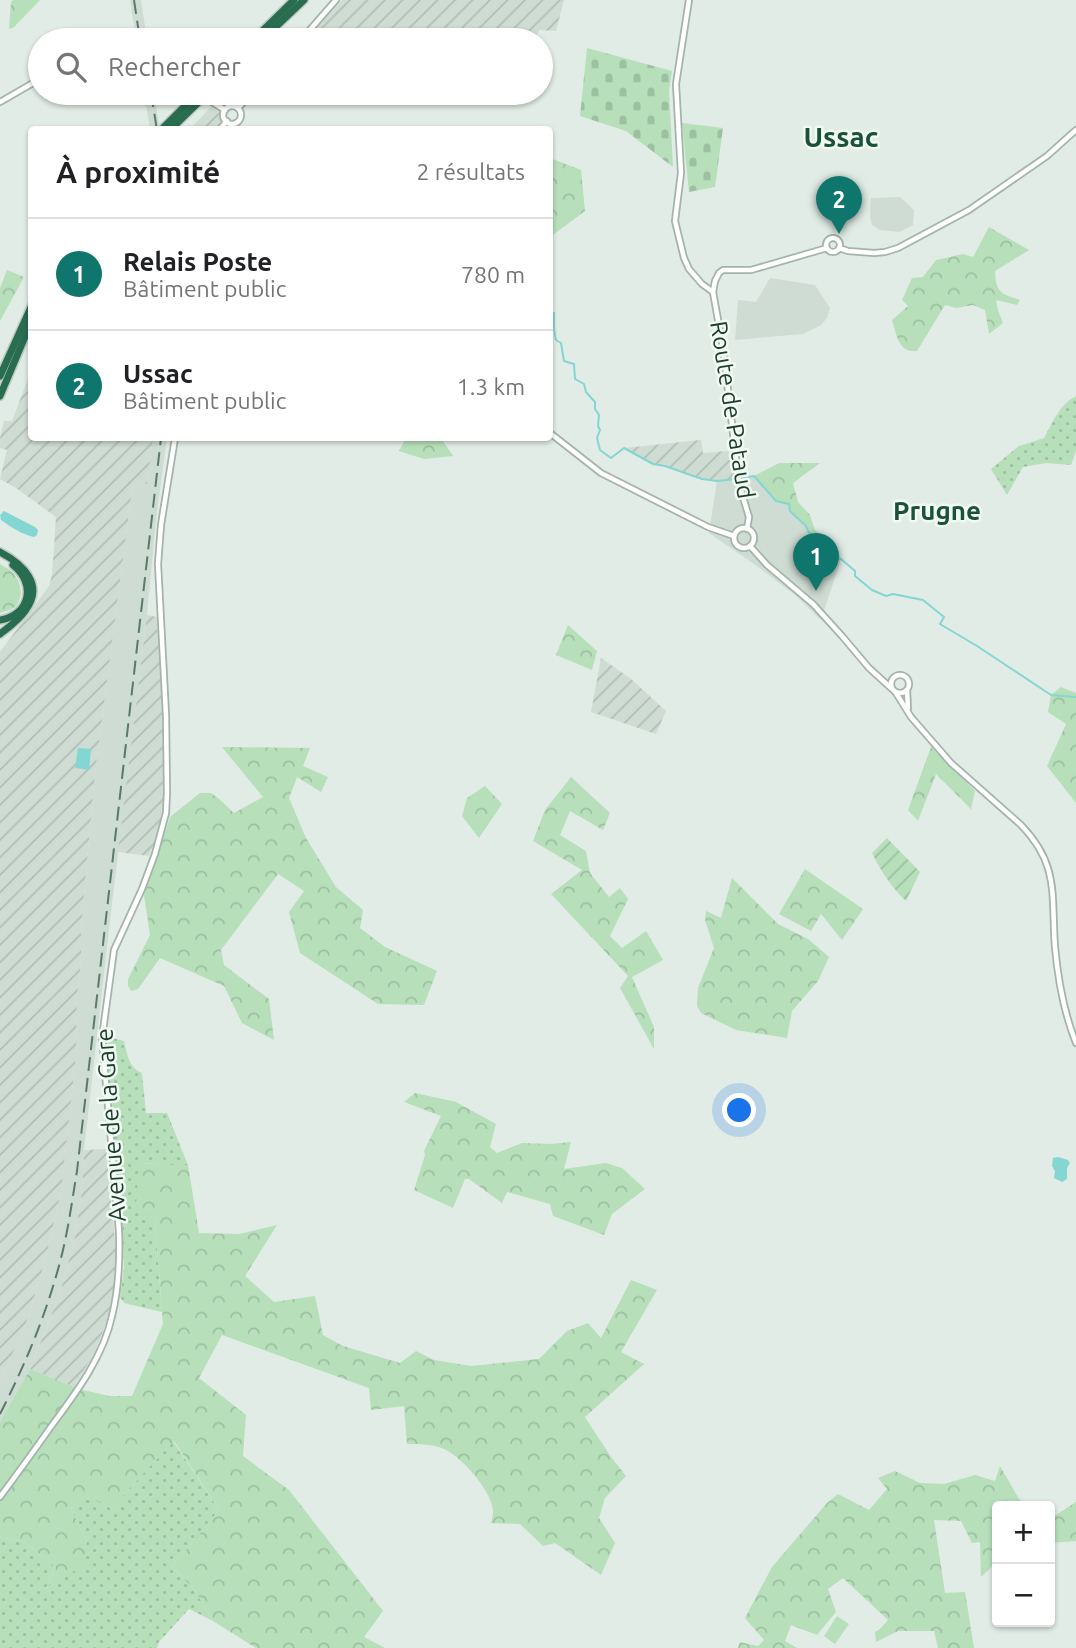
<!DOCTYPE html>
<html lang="fr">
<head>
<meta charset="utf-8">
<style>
	:root { --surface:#fff; --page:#f6f6f6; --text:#202124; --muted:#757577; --line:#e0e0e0; --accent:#0f766e }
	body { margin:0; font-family:Ubuntu,sans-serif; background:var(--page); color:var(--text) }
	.controls { position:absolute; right:21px; bottom:21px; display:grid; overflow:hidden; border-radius:7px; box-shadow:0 2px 5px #0004 }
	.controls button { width:63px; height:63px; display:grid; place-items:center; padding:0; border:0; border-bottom:2px solid var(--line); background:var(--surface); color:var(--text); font:35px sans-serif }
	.you { position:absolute; left:740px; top:1111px; width:24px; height:24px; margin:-18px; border:5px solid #fff; border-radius:50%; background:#1a73e8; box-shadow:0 0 0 10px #1a73e833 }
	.badge { display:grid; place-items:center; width:46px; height:46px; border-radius:50%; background:var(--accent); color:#fff; font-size:23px; font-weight:700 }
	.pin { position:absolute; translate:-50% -58px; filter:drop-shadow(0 2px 4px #0008) }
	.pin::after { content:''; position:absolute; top:37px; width:24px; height:21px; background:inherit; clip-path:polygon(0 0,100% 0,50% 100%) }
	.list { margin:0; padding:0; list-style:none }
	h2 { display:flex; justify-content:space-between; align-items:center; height:91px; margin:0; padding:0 28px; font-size:30px }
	h2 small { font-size:23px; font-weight:400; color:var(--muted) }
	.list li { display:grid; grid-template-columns:46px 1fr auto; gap:21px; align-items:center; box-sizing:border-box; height:112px; padding:0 28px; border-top:2px solid var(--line) }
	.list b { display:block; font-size:26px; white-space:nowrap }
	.list p { margin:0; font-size:23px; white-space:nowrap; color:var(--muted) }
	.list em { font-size:23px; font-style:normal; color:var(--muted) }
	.icon { flex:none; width:38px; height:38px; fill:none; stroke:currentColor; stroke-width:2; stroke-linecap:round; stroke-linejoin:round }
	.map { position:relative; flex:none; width:1076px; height:1648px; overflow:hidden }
	.search { position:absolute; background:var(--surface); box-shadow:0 2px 5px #0004; left:28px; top:28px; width:525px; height:77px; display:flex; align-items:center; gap:18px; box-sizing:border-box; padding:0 24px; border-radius:38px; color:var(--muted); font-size:26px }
	.panel { position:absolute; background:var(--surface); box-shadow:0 2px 5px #0004; left:28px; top:126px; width:525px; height:315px; border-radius:7px }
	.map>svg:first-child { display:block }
</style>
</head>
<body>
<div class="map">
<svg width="1076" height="1648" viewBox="0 0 1076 1648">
	<defs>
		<pattern id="industrial-furrows" width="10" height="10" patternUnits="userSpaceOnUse" patternTransform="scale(1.75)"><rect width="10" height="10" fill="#cedcd3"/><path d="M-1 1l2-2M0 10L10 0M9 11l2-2" fill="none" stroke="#b1beb5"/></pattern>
		<pattern id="grass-dots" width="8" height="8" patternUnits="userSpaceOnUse" patternTransform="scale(1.75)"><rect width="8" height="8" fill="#b7dfba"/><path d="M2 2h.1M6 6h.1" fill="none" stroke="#9dc0a0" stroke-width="1.8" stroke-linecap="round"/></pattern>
		<pattern id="forest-crowns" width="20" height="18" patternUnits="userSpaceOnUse" patternTransform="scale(1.75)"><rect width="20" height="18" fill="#b7dfba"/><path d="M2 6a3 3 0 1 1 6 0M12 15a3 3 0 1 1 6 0" fill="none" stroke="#9dc0a0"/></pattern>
		<pattern id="cemetery-stones" width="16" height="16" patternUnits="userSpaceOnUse" patternTransform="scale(1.75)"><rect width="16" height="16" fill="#b7dfba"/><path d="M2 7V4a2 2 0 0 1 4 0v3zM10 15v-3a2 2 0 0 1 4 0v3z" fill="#9dc0a0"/></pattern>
		<pattern id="garden-furrows" width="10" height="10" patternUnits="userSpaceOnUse" patternTransform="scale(1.75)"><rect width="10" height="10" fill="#b7dfba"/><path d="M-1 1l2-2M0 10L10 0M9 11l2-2" fill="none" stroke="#9dc0a0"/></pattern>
	</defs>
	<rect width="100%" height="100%" fill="#e0ece5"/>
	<g fill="#cedcd3">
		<polygon points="130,0 141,0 147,40 136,40"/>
		<polygon points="144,93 154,93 159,124 153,129 150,129"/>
		<polygon points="900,197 914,210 913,225 899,232 880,230 872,225 870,217 871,198"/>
		<polygon points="770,278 815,285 830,308 827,318 821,325 803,334 735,340 738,300 756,302"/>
		<polygon points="153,438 167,438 156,520 147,615 112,904 84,1150 82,1190 74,1242 60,1293 30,1369 0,1422 0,1379 24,1330 45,1261 61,1192 76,1056 77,997 81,961 81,928 95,773 133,482 147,483"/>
		<polygon points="754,476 776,501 789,504 790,511 806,526 809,533 827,549 831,556 841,559 821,620 795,595 754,564 709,533 717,481"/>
	</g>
	<g fill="url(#industrial-furrows)">
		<polygon points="342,0 564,0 556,31 539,30 536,40 306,40"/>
		<polygon points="224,93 247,93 215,129 189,130"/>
		<polygon points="31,371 32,438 153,438 147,484 133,482 95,773 81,928 81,961 77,997 76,1056 61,1192 45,1261 24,1330 0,1379 0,652 49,586 52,575 56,517 16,488 0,479 7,450 0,448 0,438 4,421 12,421"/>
		<polygon points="701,440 703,453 739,450 742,478 717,481 702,479 665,466 653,464 624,448"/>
		<polygon points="147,615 157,617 162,702 164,797 159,832 149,856 118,852"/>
		<polygon points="601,658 630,678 666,711 656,734 591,712"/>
		<polygon points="106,1149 116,1250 114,1288 107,1321 94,1354 74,1387 30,1369 60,1293 74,1242 82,1190 84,1150"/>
	</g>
	<g fill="url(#grass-dots)">
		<path d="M 1076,396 L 1076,451 L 1071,465 L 1046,463 L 1023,467 L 1007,495 L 991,469 L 1019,446 L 1044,438 C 1053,422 1059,405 1076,396 Z"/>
		<path d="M 105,1036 L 124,1041 C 127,1054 129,1068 142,1073 L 146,1113 L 167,1113 L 188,1165 L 163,1165 L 142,1163 L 155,1218 L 162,1312 L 124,1303 L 120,1297 L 124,1268 L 122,1223 Z"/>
		<polygon points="173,1441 219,1510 172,1567 194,1589 213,1621 189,1609 159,1642 157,1648 0,1648 0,1537 25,1542 56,1568 46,1590 87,1542 71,1509 84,1494 111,1508"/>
	</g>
	<g fill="url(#forest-crowns)">
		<polygon points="13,0 40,0 14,27 9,29 11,2"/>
		<polygon points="550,158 581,170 585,211 550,237"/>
		<path d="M 989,227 L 1029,250 L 995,271 C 996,293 1000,293 1020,300 L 1017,305 L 996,300 L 998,310 L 1003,323 L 989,334 L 985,310 L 973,305 L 956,308 L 945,305 L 917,351 C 898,353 897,335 892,320 L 908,306 L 902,300 L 912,278 L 923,277 L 936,260 L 963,254 L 973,257 Z"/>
		<polygon points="7,270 24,277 0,321 0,288"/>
		<polygon points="406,438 441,438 453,456 424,459 399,451"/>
		<polygon points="779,463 820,463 793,483 798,502 810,515 815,530 834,545 841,559 831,556 827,549 809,533 806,525 790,511 788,505 776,501 754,476"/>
		<path d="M 0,564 C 3,566 7,568 10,570 C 20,577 25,596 16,606 C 12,610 5,611 0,613 Z"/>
		<polygon points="568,625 597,651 592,670 556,655"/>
		<polygon points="1061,687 1076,693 1076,803 1047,766 1066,724 1048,712 1051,695"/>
		<polygon points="222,747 310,748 303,766 328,777 321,792 297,777 289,798 306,838 336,887 363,910 360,928 385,947 437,971 424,1005 378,1004 300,953 289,912 304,891 278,874 221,950 224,965 269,999 274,1040 242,1023 224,986 160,958 138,989 131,991 128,986 128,979 150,935 144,895 170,817 200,793 211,793 218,798 234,813 263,797"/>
		<polygon points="931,747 975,791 971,809 936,774 918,821 908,810"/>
		<polygon points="571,777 610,813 603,830 570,811 560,835 586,851 590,873 609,897 620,888 628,899 610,936 622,948 646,931 663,960 632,977 654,1027 654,1049 620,988 628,976 551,894 582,870 533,841 545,810"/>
		<polygon points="485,786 502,804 479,838 462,816 467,798"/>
		<polygon points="805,869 863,909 842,940 821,914 811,931 779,914"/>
		<polygon points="732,878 778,924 808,939 829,957 818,981 792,1011 787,1038 736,1030 701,1013 697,1006 698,988 714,948 705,920 706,911 721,918"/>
		<polygon points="415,1093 456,1102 496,1124 490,1147 497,1153 522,1143 551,1144 571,1142 564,1169 606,1163 622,1168 645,1189 612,1214 604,1235 553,1216 550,1204 507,1192 502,1203 469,1179 465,1179 453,1208 414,1190 425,1155 424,1151 441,1116 404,1102"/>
		<path d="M 142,1163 L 163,1165 L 188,1165 L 199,1233 L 240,1234 L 277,1225 L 245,1276 L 274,1302 L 315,1296 L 323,1335 L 343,1346 L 400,1363 L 416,1351 L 434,1360 L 471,1366 L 539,1359 L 567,1331 L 588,1323 L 601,1338 L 631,1280 L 657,1290 L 621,1352 L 644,1364 L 585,1417 L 611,1457 L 626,1476 L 605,1498 L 599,1518 L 615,1543 L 601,1575 L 555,1543 L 543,1546 L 520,1524 L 491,1523 C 492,1519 493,1516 493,1512 C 493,1492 462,1457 444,1449 C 432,1444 420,1444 407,1444 L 404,1406 L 371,1410 L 369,1388 L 222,1335 L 199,1378 L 246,1415 L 243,1456 L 289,1490 L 383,1611 L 364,1637 L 385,1648 L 256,1648 L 213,1621 L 194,1589 L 172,1567 L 219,1510 L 174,1441 L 111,1508 L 84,1495 L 71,1509 L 87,1542 L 83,1565 L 46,1591 L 56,1568 L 25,1542 L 0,1537 L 0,1422 L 30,1369 L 79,1389 L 109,1396 L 132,1396 L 163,1324 L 155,1218 L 136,1209 L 138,1170 Z"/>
		<polygon points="1000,1466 1019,1499 1029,1506 997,1506 997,1562 981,1577 980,1542 972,1543 961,1521 934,1520 945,1593 965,1592 974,1648 938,1648 934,1631 898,1631 876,1642 875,1632 880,1629 888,1620 843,1578 828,1589 836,1612 817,1635 791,1625 785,1641 797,1648 738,1648 740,1642 758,1646 764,1640 745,1618 772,1567 827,1503 838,1494 869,1510 887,1489 878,1478 895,1471 920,1483 944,1484 975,1475 995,1481"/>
		<polygon points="1076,1502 1076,1541 1050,1543 1050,1519"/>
	</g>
	<g fill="url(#cemetery-stones)">
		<polygon points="587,48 672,71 669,91 673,167 626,131 580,116"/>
		<polygon points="682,123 723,128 715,187 689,192"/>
	</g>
	<path fill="url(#garden-furrows)" d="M 887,838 L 920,872 L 906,901 C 891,887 881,871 872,853 Z"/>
	<polygon fill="#b7dfba" points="837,1616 849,1624 835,1644 824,1636"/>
	<g fill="#84d6d2">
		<path d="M 4,511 L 35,527 L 38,530 L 37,535 L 34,537 C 21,534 11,527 1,520 L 0,515 Z"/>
		<polygon points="78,748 91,749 89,770 75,768"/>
		<polygon points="1058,1157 1068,1160 1070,1163 1067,1168 1067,1179 1062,1182 1054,1178 1055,1171 1052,1166 1053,1158"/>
	</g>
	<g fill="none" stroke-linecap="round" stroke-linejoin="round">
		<g stroke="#84d6d2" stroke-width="2">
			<path d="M 550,312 L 554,313 C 554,324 553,329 556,340 L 561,343 L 564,361 L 574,364 L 575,379 L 584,384 L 586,392 L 595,402 L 595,409 L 599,415 L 598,426 L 600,430 L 597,438 L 600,450 L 611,458 L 624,448 L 653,464 L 665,466 L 702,479 L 717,481 L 736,479"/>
			<polyline points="741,478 754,476 776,501 789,504 790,511 806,526 809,533 827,549 831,556 841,559 855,571 855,576 872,590 886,596 893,594 923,600 944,617 940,624 977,646 1051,695 1076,697"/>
		</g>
		<defs>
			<g id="tertiary">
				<polyline points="689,0 676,84 681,173 675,221 684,258 689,269 702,284 713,292"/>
				<polyline points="301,40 336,0"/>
				<polyline points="209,100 225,110"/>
				<polyline points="0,102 40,79"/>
				<circle cx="232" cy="115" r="9"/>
				<polyline points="238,108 253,93"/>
				<polyline points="219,130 227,121"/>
				<circle cx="833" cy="245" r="7"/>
				<polyline points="839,248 848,251 874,253 885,252 898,248 969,210 1047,156 1076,130"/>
				<polyline points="550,433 601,473 708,527 734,536"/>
				<circle cx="744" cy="538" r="10"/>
				<polyline points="747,529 749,517 739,484 723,348 713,292 715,281 719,273 723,270 751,270 827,248"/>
				<polyline points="750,546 767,565 813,604 842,636 869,668 891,688"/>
				<circle cx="900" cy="684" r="9"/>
				<polyline points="907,690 908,708"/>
				<path d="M 896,693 L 911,717 L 951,763 L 1021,825 C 1060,865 1051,896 1055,947 C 1058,980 1064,1013 1076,1043"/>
				<path d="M 0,1497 C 17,1474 34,1451 50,1428 C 75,1394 103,1358 112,1316 C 119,1288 120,1260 119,1231 L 102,1038 L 114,950 L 142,889 L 155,854 L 166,813 L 167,792 L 166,715 L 158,564 L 161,525 L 175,438"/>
			</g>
			<g id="motorway">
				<polyline points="253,40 294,0"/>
				<polyline points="262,40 304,0"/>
				<polyline points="161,130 198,93"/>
				<polyline points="170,130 208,93"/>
				<polyline points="0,376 32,305"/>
				<polyline points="0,396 32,320"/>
				<path d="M 0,552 C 23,564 45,585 25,611 C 19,620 9,627 0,634"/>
				<path d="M 0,620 C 31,615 36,583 13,565"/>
			</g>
		</defs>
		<use href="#tertiary" stroke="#a3b4ab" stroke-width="8"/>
		<use href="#motorway" stroke="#c1c9c5" stroke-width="10"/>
		<use href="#tertiary" stroke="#fff" stroke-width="4.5"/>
		<use href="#motorway" stroke="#296d51" stroke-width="7"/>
		<g stroke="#5a7a6b" stroke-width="2" stroke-dasharray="14 7" stroke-linecap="butt">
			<polyline points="134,0 140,40"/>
			<polyline points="151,93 157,130"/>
			<path d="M 0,1414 C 25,1365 46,1315 60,1262 C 68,1232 72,1201 77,1171 L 161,438"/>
		</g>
	</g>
	<g text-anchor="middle" stroke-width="5" stroke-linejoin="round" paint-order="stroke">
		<g font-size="24" fill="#203e30" stroke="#f1f9f3">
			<text transform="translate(732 410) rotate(81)" y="8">Route de Pataud</text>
			<text transform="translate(111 1125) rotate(-94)" y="8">Avenue de la Gare</text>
		</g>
		<g font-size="26" font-weight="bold" fill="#1a5239" stroke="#f1f9f3">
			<text x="937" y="520">Prugne</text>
		</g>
		<g font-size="28" font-weight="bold" fill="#1a5239" stroke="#f1f9f3">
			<text x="841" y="147">Ussac</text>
		</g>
	</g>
</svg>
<div class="controls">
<button>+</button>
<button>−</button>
</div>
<div class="you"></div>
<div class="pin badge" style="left:816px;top:591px">1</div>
<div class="pin badge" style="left:839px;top:234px">2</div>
<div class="search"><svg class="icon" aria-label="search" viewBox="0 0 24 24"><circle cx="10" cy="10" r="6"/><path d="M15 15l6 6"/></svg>Rechercher</div>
<section class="panel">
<h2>À proximité<small>2 résultats</small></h2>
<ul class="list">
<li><span class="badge">1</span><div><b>Relais Poste</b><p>Bâtiment public</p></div><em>780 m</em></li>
<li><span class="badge">2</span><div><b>Ussac</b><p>Bâtiment public</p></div><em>1.3 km</em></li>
</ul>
</section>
</div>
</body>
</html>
